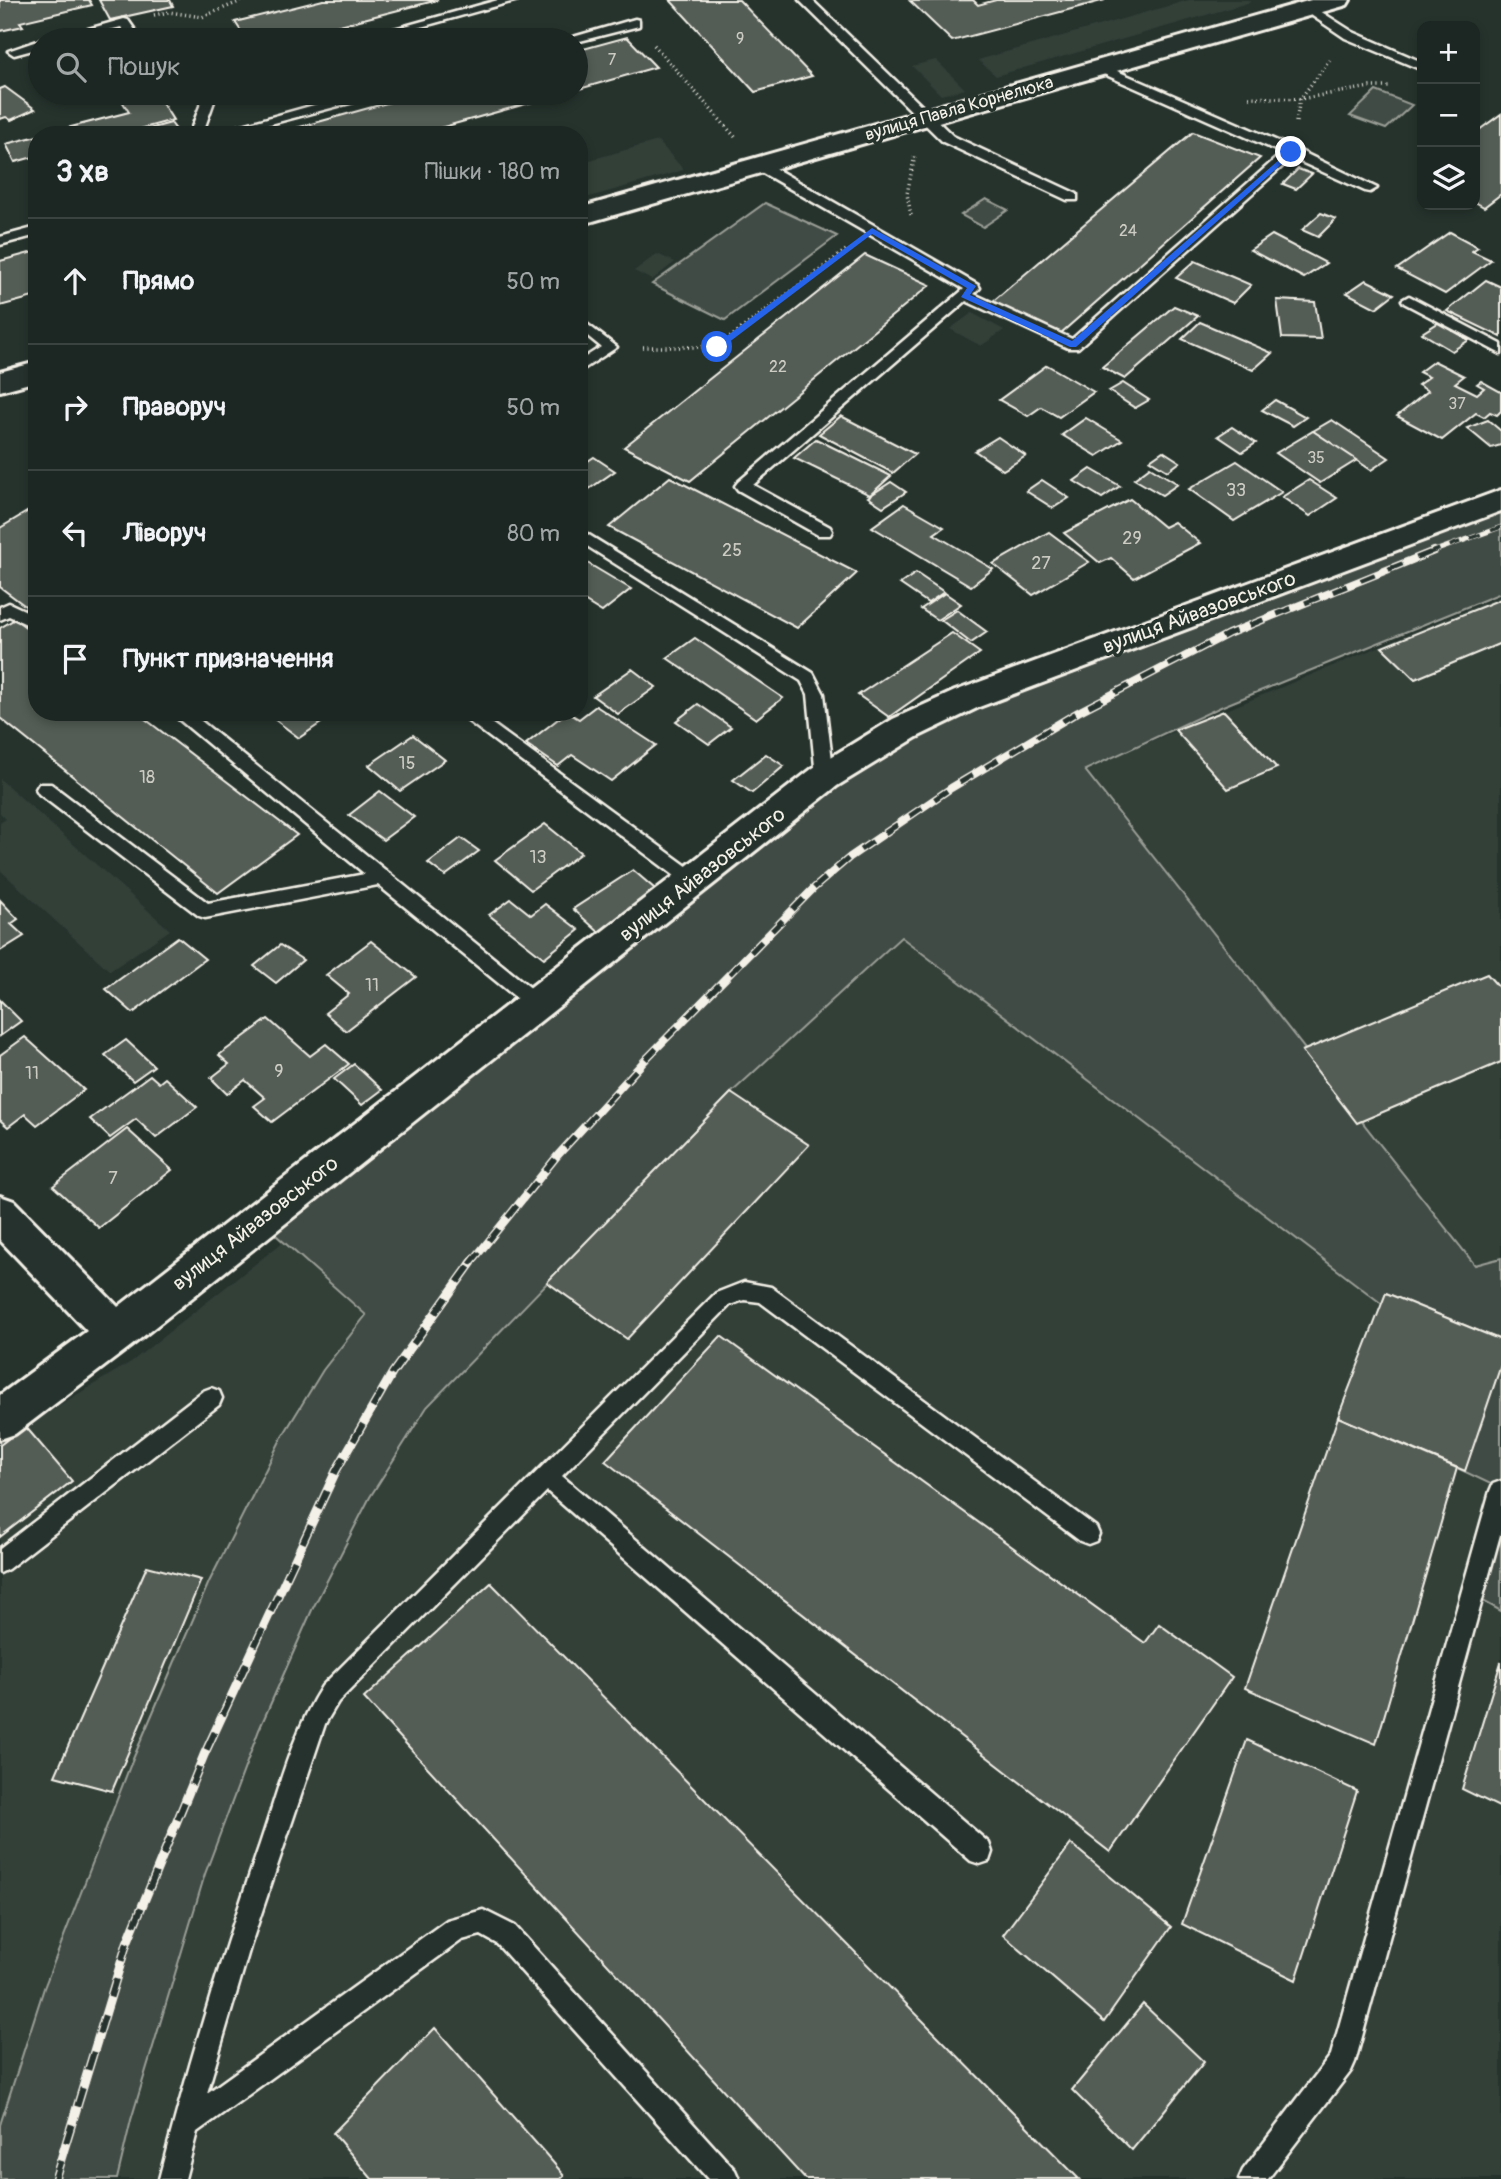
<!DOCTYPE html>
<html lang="uk">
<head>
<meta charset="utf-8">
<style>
	:root { --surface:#1c2622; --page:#29322f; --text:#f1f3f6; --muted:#a0a5a5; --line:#3a4340 }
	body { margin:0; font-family:Pangolin,sans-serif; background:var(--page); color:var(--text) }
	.controls { position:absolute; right:21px; top:21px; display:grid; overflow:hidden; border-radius:14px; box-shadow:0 4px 10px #0003 }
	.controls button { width:63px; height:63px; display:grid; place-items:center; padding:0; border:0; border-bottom:2px solid var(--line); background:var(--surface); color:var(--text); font:35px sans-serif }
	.stop { position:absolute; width:21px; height:21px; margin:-16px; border:5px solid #2563eb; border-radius:50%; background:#fff }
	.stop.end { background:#2563eb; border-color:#fff; box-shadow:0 2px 7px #0008 }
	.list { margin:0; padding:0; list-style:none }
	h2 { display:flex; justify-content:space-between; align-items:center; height:91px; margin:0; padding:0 28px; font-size:30px }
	h2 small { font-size:23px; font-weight:400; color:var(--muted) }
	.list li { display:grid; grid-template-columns:46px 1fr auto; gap:21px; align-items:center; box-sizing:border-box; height:126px; padding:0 28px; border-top:2px solid var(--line) }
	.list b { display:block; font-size:26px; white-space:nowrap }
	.list em { font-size:23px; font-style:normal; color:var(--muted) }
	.icon { flex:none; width:38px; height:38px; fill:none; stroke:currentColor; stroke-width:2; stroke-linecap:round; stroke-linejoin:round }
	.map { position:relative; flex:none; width:1501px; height:2179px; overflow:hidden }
	.search { position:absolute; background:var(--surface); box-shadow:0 4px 10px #0003; left:28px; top:28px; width:560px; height:77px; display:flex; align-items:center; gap:18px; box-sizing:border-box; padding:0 24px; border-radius:38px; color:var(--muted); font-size:26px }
	.panel { position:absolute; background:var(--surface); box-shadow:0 4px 10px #0003; left:28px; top:126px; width:560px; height:595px; border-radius:28px }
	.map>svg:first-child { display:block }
</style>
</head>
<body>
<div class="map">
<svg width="1501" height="2179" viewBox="0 0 1501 2179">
	<rect width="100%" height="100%" fill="#26332d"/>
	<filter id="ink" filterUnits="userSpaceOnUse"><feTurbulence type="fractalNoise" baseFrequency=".0143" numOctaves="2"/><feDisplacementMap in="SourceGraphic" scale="14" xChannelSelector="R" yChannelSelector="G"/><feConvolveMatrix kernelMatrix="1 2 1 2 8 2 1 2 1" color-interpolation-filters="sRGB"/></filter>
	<g filter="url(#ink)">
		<g fill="#333f39">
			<polygon points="1189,0 1248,0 1251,2 996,76 978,60"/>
			<polygon points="936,60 965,89 941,95 912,66"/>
			<polygon points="658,141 684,170 579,200 579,163"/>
			<polygon points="657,254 675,262 652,280 634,271"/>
			<polygon points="972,313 1004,330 981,346 950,329"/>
			<polygon points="1501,596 1501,1258 1476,1266 1084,769"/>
			<polygon points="0,779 170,930 110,971 0,870 0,823 6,819 0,813"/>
			<polygon points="901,937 1382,1304 1338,1417 1501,1489 1472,1595 1501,1611 1501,1662 1462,1789 1501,1808 1501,2179 117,2179 131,2120 205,1874 259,1730 312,1610 370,1497 427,1407 731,1093"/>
			<polygon points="283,1242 366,1314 323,1370 282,1437 44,1988 0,2125 0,1445 25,1426 131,1362"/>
		</g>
		<g fill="#414b45" stroke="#9a9e96" stroke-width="2">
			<polygon points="1376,91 1412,105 1386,129 1350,116"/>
			<polygon points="986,199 1008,210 983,227 961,215"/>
			<polygon points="765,203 837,236 725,320 652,284"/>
			<polygon points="1501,500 1501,593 1223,706 1085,770 1475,1265 1501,1258 1501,1340 1386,1293 1382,1304 901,937 731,1093 427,1407 370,1497 312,1610 259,1730 205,1874 131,2120 117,2179 0,2179 0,2125 44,1988 130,1766 209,1582 282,1437 323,1370 366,1315 259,1220 905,728"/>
			<polygon points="1501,1361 1501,1489 1457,1468"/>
			<polygon points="1501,1491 1501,1611 1472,1595"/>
		</g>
		<g fill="#525c55" stroke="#f4f1e8" stroke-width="2">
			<polygon points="0,0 89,0 92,5 20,22 23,26 0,31"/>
			<polygon points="99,0 170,0 173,6 110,20"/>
			<polygon points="323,0 438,0 281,40 247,40 235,22"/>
			<polygon points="670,0 739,0 812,76 755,92"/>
			<polygon points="973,0 978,5 996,0 1105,0 952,41 910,1"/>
			<polygon points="116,28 124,40 85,40 82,37"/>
			<polygon points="627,37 656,67 576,90 576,51"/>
			<polygon points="5,87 35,109 11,120 6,117 0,119 0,89"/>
			<polygon points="117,93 156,93 173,120 118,135 40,135 129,112"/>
			<polygon points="423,93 565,93 415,135 271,135"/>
			<polygon points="1501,114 1501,194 1484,207 1475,202 1475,133"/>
			<polygon points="171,123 180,135 140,135 138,132"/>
			<polygon points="1193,132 1260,158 1061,333 992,302"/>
			<polygon points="37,136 37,156 15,162 6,144"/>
			<polygon points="1298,169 1312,174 1296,189 1283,184"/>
			<polygon points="1321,213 1336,219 1318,237 1302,230"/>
			<polygon points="1450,232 1478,247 1472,251 1491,260 1445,294 1397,269"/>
			<polygon points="1272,235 1326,263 1304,278 1250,250"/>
			<polygon points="37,251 37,296 0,306 0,261"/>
			<polygon points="865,255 930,285 690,481 624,447"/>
			<polygon points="1195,261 1251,285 1233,303 1176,278"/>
			<polygon points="1366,280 1394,294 1376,308 1347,293"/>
			<polygon points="1486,280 1501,287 1501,337 1447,311"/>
			<polygon points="1277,300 1315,302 1321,339 1282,338"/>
			<polygon points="1174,306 1198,316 1125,379 1102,367"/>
			<polygon points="1200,322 1272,353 1253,370 1182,339"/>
			<polygon points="1438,323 1469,340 1452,351 1422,333"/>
			<polygon points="1434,361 1464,376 1455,383 1477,394 1484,388 1477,384 1481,381 1501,392 1501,411 1497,415 1490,412 1484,417 1476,413 1442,440 1397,416 1428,391 1418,385 1429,377 1419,372"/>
			<polygon points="1047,365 1094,392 1059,417 1041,407 1028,416 999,400"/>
			<polygon points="1123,383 1149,400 1135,408 1109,391"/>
			<polygon points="1275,400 1306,417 1293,426 1262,410"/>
			<polygon points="841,416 915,454 893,473 819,434"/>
			<polygon points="1086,418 1122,440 1097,456 1062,435"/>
			<polygon points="1332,420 1389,458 1371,470 1313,431"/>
			<polygon points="1488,420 1501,431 1501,445 1491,448 1467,428"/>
			<polygon points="1232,427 1256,443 1242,452 1218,436"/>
			<polygon points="1313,431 1357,460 1320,483 1276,453"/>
			<polygon points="998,437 1026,456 1003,470 975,451"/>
			<polygon points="816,439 891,476 870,495 794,458"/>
			<polygon points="1163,451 1180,462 1168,471 1150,460"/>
			<polygon points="594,457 615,471 579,496 579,467"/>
			<polygon points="1237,461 1282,492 1234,521 1189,489"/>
			<polygon points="1150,467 1178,484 1162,495 1134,479"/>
			<polygon points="1091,469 1120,486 1102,498 1074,481"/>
			<polygon points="670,477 857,573 797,628 609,527"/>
			<polygon points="1042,480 1069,498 1053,508 1026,491"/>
			<polygon points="1309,480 1337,498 1310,516 1282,497"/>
			<polygon points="891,482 906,492 883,507 868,497"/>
			<polygon points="1130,499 1164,527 1174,522 1200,543 1134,578 1111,558 1100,563 1064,533"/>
			<polygon points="904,504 944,527 934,534 993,569 971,586 872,527"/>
			<polygon points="37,506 37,608 32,611 0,587 0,528"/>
			<polygon points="1049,532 1089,562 1033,595 993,564"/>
			<polygon points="579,558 631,589 602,612 579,598"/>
			<polygon points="916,573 944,592 928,603 900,584"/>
			<polygon points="945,593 961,604 937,620 921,609"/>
			<polygon points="1501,599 1501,643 1415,679 1382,647"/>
			<polygon points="957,610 987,632 971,643 941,620"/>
			<polygon points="15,619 37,636 37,712 136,712 297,835 218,893 0,718 0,628"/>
			<polygon points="952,633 980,653 889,717 858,695"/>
			<polygon points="695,638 783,698 756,719 667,658"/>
			<polygon points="632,669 656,687 618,714 593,696"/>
			<polygon points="698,704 731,727 709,744 676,721"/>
			<polygon points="596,706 656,745 611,781 572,755 558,766 526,744 567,712 579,719"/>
			<polygon points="1224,711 1277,768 1228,789 1175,730"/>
			<polygon points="265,712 337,712 299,738"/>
			<polygon points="413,735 445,760 400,791 369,765"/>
			<polygon points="766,754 784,766 752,793 733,780"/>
			<polygon points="380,791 414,817 383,840 349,815"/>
			<polygon points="545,824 581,853 531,890 495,860"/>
			<polygon points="461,838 479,851 445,876 428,863"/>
			<polygon points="633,870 662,895 602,935 573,909"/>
			<polygon points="511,899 531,915 545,904 579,930 544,958 489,915"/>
			<polygon points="0,900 18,919 11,924 24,936 0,951"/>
			<polygon points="178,937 205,959 133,1013 106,989"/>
			<polygon points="371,941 416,977 346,1031 325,1013 349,994 326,975"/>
			<polygon points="280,945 303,960 276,983 254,966"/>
			<polygon points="1487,974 1501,990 1501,1062 1357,1123 1302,1051"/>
			<polygon points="0,1000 21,1021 0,1036"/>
			<polygon points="268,1019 310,1056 326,1044 349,1064 272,1122 254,1106 265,1098 245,1080 227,1094 211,1078 229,1064 219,1055"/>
			<polygon points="25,1037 84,1090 37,1125 25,1114 8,1127 0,1120 0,1055"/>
			<polygon points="126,1040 154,1066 133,1081 105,1055"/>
			<polygon points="354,1064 382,1090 362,1105 334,1079"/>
			<polygon points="150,1075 159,1083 165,1078 197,1107 156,1138 136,1119 110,1138 90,1119"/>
			<polygon points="731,1093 809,1145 627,1339 547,1282"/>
			<polygon points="127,1129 172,1170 99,1228 53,1186"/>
			<polygon points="1386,1293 1501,1340 1501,1365 1465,1471 1338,1417"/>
			<polygon points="721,1336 1145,1643 1159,1624 1232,1677 1110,1852 605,1461"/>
			<polygon points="1338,1417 1457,1468 1376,1744 1245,1688"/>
			<polygon points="25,1426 72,1481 0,1537 0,1445"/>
			<polygon points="147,1566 201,1580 112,1791 55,1776"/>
			<polygon points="491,1583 1079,2179 805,2179 364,1698"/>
			<polygon points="1501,1662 1501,1808 1462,1789"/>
			<polygon points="1247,1740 1357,1791 1296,1980 1182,1924"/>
			<polygon points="1071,1844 1171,1927 1104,2022 1003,1935"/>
			<polygon points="1143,2004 1204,2062 1132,2150 1072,2090"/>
			<polygon points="435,2028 564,2175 560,2179 372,2179 333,2133"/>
		</g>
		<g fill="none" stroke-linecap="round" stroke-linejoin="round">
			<defs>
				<g id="service">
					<polygon points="498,0 518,0 374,40 355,40"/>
					<polygon points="799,0 812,0 953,136 1077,194 1077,200 1067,200 943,142"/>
					<polygon points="1309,4 1353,32 1422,62 1422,70 1345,38 1305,11 1305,5"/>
					<polygon points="124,19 128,20 142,40 130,40 121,27 69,40 49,40"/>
					<polygon points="635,19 639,20 639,26 576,42 563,40"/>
					<polygon points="40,40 40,48 14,55 8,51"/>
					<polygon points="1101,64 1296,149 1377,188 1370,192 1365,191 1292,158 1078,348 1068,348 966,301 753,485 830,527 832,531 830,535 818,535 738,490 735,486 738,482 964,289 754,168 754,162 764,162 978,285 980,288 974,294 1072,339 1282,153 1097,71 1095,68"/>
					<polygon points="205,93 217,93 202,135 189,135"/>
					<polygon points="357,93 377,93 376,96 229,135 207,135"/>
					<polygon points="37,227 37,235 0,245 0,237"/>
					<polygon points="1409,296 1501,344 1501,354 1404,303 1402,300"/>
					<polygon points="579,318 617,347 579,372 579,361 601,347 579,329"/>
					<polygon points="579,529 813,673 824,694 834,777 831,781 819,781 816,777 808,694 801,681 579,541"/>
					<polygon points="9,603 37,616 37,629 9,616 0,620 0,607"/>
					<polygon points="170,712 190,712 543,998 545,1003 543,1008 536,1010 529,1008 378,885 205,918 199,916 39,794 36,789 39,784 51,784 208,903 365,874"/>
					<polygon points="456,712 476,712 699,875 702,880 699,885 687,885"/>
					<path d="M 744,1282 L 771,1287 L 1096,1527 L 1099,1534 L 1096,1541 L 1088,1544 L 1080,1541 L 760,1302 L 744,1300 L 730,1305 L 562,1476 L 989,1843 L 992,1852 L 989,1861 L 980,1864 L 971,1861 L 547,1491 L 338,1702 L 325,1724 L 250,1947 L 207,2093 L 447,1920 L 483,1910 L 515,1926 L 735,2170 L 739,2179 L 708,2179 L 497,1944 L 481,1935 L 462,1940 L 197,2132 L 185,2179 L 159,2179 C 188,2066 222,1954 260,1844 C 278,1791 292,1733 322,1686 L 716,1293 Z"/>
					<polygon points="211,1388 219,1391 222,1398 219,1405 8,1569 0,1573 0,1548 203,1391"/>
					<polygon points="1501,1481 1501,1531 1355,2062 1351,2071 1268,2179 1239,2179 1243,2170 1331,2055 1490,1491 1493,1484"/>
				</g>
				<g id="minor">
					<polygon points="1311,0 1350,0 1347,5 579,225 579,208"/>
					<polygon points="37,362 37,381 0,391 0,372"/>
					<polygon points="1501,490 1501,511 979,707 917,737 837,786 131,1346 15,1434 0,1439 0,1395 87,1331 0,1240 0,1196 14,1201 118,1307 813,768 893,719 955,691"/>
				</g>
			</defs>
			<use href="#service" stroke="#f4f1e8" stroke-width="5"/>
			<use href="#minor" stroke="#f4f1e8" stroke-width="6"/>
			<g stroke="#f4f1e8" stroke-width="3.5" stroke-dasharray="1 3.5" stroke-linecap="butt">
				<polyline points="154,15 169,12 202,17 244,0"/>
				<polyline points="654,45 736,138"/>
				<polyline points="1249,97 1300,99 1370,87 1390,87"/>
				<polyline points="1296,122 1300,99 1330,60"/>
				<polyline points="911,215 907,194 915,155"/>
				<polyline points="643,347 717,347 846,250"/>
			</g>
			<use href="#service" fill="#26332d" fill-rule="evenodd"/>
			<use href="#minor" fill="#26332d" fill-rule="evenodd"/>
			<defs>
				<polyline id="rail-far2" points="1429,553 1501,527"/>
				<polyline id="rail-far1" points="470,1264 558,1155 648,1057 814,888 850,857 951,788 1078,712 1228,634 1434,551"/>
				<polyline id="rail" points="55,2179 127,1943 204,1755 336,1471 393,1372 472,1262"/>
			</defs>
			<use href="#rail-far2" stroke="#f4f1e8" stroke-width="5"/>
			<use href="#rail-far1" stroke="#f4f1e8" stroke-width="8"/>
			<use href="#rail" stroke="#f4f1e8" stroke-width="9"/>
			<use href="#rail-far2" stroke="#26332d" stroke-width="3.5" stroke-dasharray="11" stroke-linecap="butt"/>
			<use href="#rail-far1" stroke="#26332d" stroke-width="5" stroke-dasharray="15" stroke-linecap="butt"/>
			<use href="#rail" stroke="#26332d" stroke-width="6" stroke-dasharray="19" stroke-linecap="butt"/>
		</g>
	</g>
	<polygon fill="#2563eb" points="1289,151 1295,152 1076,347 1070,347 961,297 967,288 872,234 720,349 712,347 872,228 976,286 970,295 1072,341"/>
	<g text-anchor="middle" stroke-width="7" stroke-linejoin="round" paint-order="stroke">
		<g font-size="16" fill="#ccccc3">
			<text x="740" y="44">9</text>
			<text x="612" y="65">7</text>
			<text x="1128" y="236">24</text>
			<text x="778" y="372">22</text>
			<text x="1457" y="409">37</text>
			<text x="1316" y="463">35</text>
		</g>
		<g font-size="18" fill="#f4f1e8" stroke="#26332d">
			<text transform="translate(959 108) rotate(-16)" y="6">вулиця Павла Корнелюка</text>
		</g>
		<g font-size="18" fill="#ccccc3">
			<text x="1236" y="496">33</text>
			<text x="1132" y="544">29</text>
			<text x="732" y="556">25</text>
			<text x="1041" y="569">27</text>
			<text x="407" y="769">15</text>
			<text x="147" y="783">18</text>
			<text x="538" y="863">13</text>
			<text x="372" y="991">11</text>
			<text x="279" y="1077">9</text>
			<text x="32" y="1079">11</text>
			<text x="113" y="1184">7</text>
		</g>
		<g font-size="21" fill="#f4f1e8" stroke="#26332d">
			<text transform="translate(1199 612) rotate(-20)" y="7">вулиця Айвазовського</text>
			<text transform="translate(702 874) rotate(-38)" y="7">вулиця Айвазовського</text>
			<text transform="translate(255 1223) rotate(-38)" y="7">вулиця Айвазовського</text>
		</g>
	</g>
</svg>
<div class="controls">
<button>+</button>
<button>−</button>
<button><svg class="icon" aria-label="layers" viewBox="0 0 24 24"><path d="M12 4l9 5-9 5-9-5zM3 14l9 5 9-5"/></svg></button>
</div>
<div class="stop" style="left:717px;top:347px"></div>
<div class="stop end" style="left:1291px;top:152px"></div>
<div class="search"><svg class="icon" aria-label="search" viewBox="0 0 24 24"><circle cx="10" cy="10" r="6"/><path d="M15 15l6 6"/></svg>Пошук</div>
<section class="panel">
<h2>3 хв<small>Пішки · 180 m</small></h2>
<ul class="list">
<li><svg class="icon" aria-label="ahead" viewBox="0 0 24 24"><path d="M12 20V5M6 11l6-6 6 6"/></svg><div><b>Прямо</b></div><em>50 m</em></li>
<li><svg class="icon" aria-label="right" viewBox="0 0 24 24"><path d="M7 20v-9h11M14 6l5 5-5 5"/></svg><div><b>Праворуч</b></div><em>50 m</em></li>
<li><svg class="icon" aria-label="left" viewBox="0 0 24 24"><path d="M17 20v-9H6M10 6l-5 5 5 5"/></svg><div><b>Ліворуч</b></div><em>80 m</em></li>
<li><svg class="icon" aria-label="arrive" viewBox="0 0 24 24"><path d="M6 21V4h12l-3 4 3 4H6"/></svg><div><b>Пункт призначення</b></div></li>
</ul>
</section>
</div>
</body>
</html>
